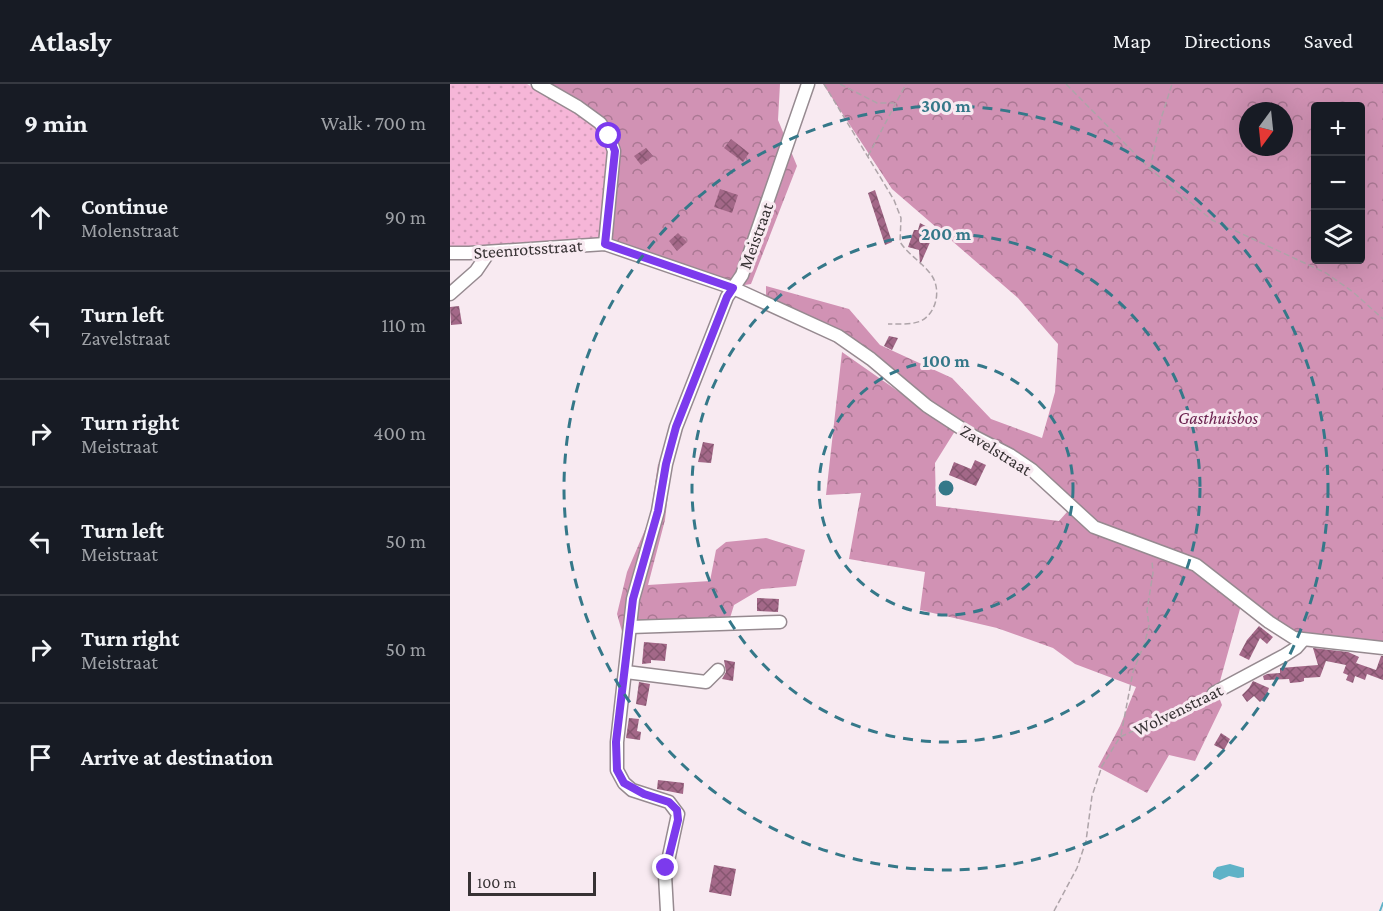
<!DOCTYPE html>
<html lang="en">
<head>
<meta charset="utf-8">
<style>
	:root { --surface:#171b24; --page:#20242c; --text:#f1f3f6; --muted:#9ea1a6; --line:#363941 }
	body { margin:0; font-family:"Crimson Pro",serif; background:var(--page); color:var(--text) }
	.controls { position:absolute; right:18px; top:18px; display:grid; overflow:hidden; border-radius:6px; box-shadow:0 6px 24px #0002 }
	.controls button { width:54px; height:54px; display:grid; place-items:center; padding:0; border:0; border-bottom:2px solid var(--line); background:var(--surface); color:var(--text); font:30px sans-serif }
	.compass { position:absolute; left:789px; top:18px; width:54px; height:54px; border-radius:50%; background:var(--surface); box-shadow:0 6px 24px #0002; rotate:195deg }
	.scale { position:absolute; left:18px; bottom:15px; width:128px; box-sizing:border-box; padding-left:6px; border:3px solid #373234; border-top:0; font-size:16px; line-height:21px; white-space:nowrap; color:#373234; -webkit-text-stroke:4px #f8eaf1; paint-order:stroke }
	.stop { position:absolute; width:18px; height:18px; margin:-14px; border:4px solid #7c3aed; border-radius:50%; background:#fff }
	.stop.end { background:#7c3aed; border-color:#fff; box-shadow:0 2px 6px #0008 }
	.list { margin:0; padding:0; list-style:none }
	h2 { display:flex; justify-content:space-between; align-items:center; height:78px; margin:0; padding:0 24px; font-size:26px }
	h2 small { font-size:20px; font-weight:400; color:var(--muted) }
	.list li { display:grid; grid-template-columns:39px 1fr auto; gap:18px; align-items:center; box-sizing:border-box; height:108px; padding:0 24px; border-top:2px solid var(--line) }
	.list b { display:block; font-size:22px; white-space:nowrap }
	.list p { margin:0; font-size:20px; white-space:nowrap; color:var(--muted) }
	.list em { font-size:20px; font-style:normal; color:var(--muted) }
	.icon { flex:none; width:33px; height:33px; fill:none; stroke:currentColor; stroke-width:2; stroke-linecap:round; stroke-linejoin:round }
	.map { position:relative; flex:none; width:933px; height:827px; overflow:hidden }
	header { display:flex; align-items:center; gap:36px; box-sizing:border-box; height:84px; padding:0 30px; background:var(--surface); border-bottom:2px solid var(--line) }
	header strong { font-size:28px }
	nav { display:flex; gap:33px; margin-inline-start:auto; font-size:21px }
	main { display:flex }
	aside { flex:1; background:var(--surface) }
	.map>svg:first-child { display:block }
</style>
</head>
<body>
<header>
<strong>Atlasly</strong>
<nav><a>Map</a><a>Directions</a><a>Saved</a></nav>
</header>
<main>
<aside>
<h2>9 min<small>Walk · 700 m</small></h2>
<ul class="list">
<li><svg class="icon" aria-label="ahead" viewBox="0 0 24 24"><path d="M12 20V5M6 11l6-6 6 6"/></svg><div><b>Continue</b><p>Molenstraat</p></div><em>90 m</em></li>
<li><svg class="icon" aria-label="left" viewBox="0 0 24 24"><path d="M17 20v-9H6M10 6l-5 5 5 5"/></svg><div><b>Turn left</b><p>Zavelstraat</p></div><em>110 m</em></li>
<li><svg class="icon" aria-label="right" viewBox="0 0 24 24"><path d="M7 20v-9h11M14 6l5 5-5 5"/></svg><div><b>Turn right</b><p>Meistraat</p></div><em>400 m</em></li>
<li><svg class="icon" aria-label="left" viewBox="0 0 24 24"><path d="M17 20v-9H6M10 6l-5 5 5 5"/></svg><div><b>Turn left</b><p>Meistraat</p></div><em>50 m</em></li>
<li><svg class="icon" aria-label="right" viewBox="0 0 24 24"><path d="M7 20v-9h11M14 6l5 5-5 5"/></svg><div><b>Turn right</b><p>Meistraat</p></div><em>50 m</em></li>
<li><svg class="icon" aria-label="arrive" viewBox="0 0 24 24"><path d="M6 21V4h12l-3 4 3 4H6"/></svg><div><b>Arrive at destination</b></div></li>
</ul>
</aside>
<div class="map">
<svg width="933" height="827" viewBox="0 0 933 827">
	<defs>
		<pattern id="grass-dots" width="8" height="8" patternUnits="userSpaceOnUse" patternTransform="scale(1.5)"><rect width="8" height="8" fill="#f6b6d8"/><path d="M2 2h.1M6 6h.1" fill="none" stroke="#d49dba" stroke-width="1.8" stroke-linecap="round"/></pattern>
		<pattern id="forest-crowns" width="20" height="18" patternUnits="userSpaceOnUse" patternTransform="scale(1.5)"><rect width="20" height="18" fill="#d192b4"/><path d="M2 6a3 3 0 1 1 6 0M12 15a3 3 0 1 1 6 0" fill="none" stroke="#aa7893"/></pattern>
		<pattern id="building-cross-hatch" width="8" height="8" patternUnits="userSpaceOnUse" patternTransform="scale(1.5)"><rect width="8" height="8" fill="#a36888"/><path d="M0 0l8 8M0 8l8-8" fill="none" stroke="#865670"/></pattern>
	</defs>
	<rect width="100%" height="100%" fill="#f8eaf1"/>
	<polygon fill="url(#grass-dots)" points="0,0 77,0 149,43 160,66 152,157 0,166"/>
	<g fill="url(#forest-crowns)" fill-rule="evenodd">
		<polygon points="95,0 330,0 328,36 347,82 301,200 288,202 158,157 159,46"/>
		<path d="M 373,0 L 933,0 L 933,560 L 839,547 L 793,514 L 767,608 L 772,621 L 745,677 L 719,671 L 697,709 L 648,683 L 670,642 L 686,603 L 625,580 L 603,564 L 547,544 L 470,526 L 475,488 L 399,475 L 411,409 L 376,411 L 392,268 L 505,347 L 485,379 L 486,422 L 609,437 L 625,419 L 580,376 L 527,352 L 334,225 L 316,220 L 316,202 L 399,225 L 430,261 L 502,294 L 541,335 L 592,354 L 605,308 L 608,260 L 568,214 L 442,105 ZM 866,22 L 910,22 L 910,176 L 866,176 ZM 798,27 L 834,27 L 834,63 L 798,63 Z"/>
		<polygon points="208,380 215,383 209,409 218,410 215,436 198,501 260,497 266,466 276,458 316,454 355,466 346,502 311,505 284,521 280,534 272,546 187,547 175,558 167,530 177,488 200,434"/>
	</g>
	<polygon fill="#5fb2c7" points="780,780 794,784 794,793 788,794 779,792 770,796 763,793 763,788 767,783"/>
	<g fill="none" stroke-linecap="round" stroke-linejoin="round">
		<polyline stroke="#5fb2c7" stroke-width="2" points="930,827 933,819"/>
	</g>
	<g fill="url(#building-cross-hatch)">
		<polygon points="281,55 299,69 293,78 274,64"/>
		<polygon points="196,64 203,72 191,81 184,72"/>
		<polygon points="270,105 288,111 282,129 264,123"/>
		<polygon points="425,106 442,158 435,161 418,109"/>
		<polygon points="470,139 485,147 470,181 469,166 458,163 464,146 468,146"/>
		<polygon points="228,149 237,158 227,167 219,157"/>
		<polygon points="9,222 12,240 1,241 0,223"/>
		<polygon points="439,252 448,254 442,266 434,262"/>
		<polygon points="253,358 264,360 261,379 248,378"/>
		<polygon points="525,376 536,381 526,402 499,391 504,378 521,385"/>
		<polygon points="307,514 329,515 328,528 307,527"/>
		<polygon points="809,542 823,553 817,560 810,554 799,576 789,571 797,556"/>
		<polygon points="194,558 217,560 215,577 201,576 201,579 192,580"/>
		<polygon points="863,564 898,568 909,573 906,579 926,586 931,572 933,572 933,596 917,590 915,596 905,592 903,599 896,596 898,591 893,589 896,581 876,577 870,593 854,594 854,597 851,598 840,599 839,595 814,596 813,592 817,590 830,589 830,584 868,581"/>
		<polygon points="274,576 285,578 283,597 272,595 276,588"/>
		<polygon points="803,597 819,604 816,612 810,618 804,612 797,618 792,611 799,604"/>
		<polygon points="189,598 200,600 196,622 186,620"/>
		<polygon points="179,634 189,635 187,647 191,648 190,656 176,654"/>
		<polygon points="771,649 780,655 774,666 764,661"/>
		<polygon points="208,696 234,699 233,710 207,705"/>
		<polygon points="264,781 286,785 281,812 259,808"/>
	</g>
	<g fill="none" stroke-linecap="round" stroke-linejoin="round">
		<defs>
			<g id="minor">
				<polyline points="88,0 128,23 150,39 159,52 164,67 155,160"/>
				<polyline points="0,169 19,169 155,160 283,204 388,252 421,275 477,322 523,352 560,371 582,386 644,443 746,481 819,538 844,554 933,564"/>
				<polyline points="0,210 26,187 39,168"/>
				<polyline points="180,543 330,538"/>
				<polyline points="176,588 256,598 268,586"/>
				<polyline points="764,609 835,571 846,564 853,556"/>
				<polyline points="217,827 215,791 228,730 219,718 182,706 174,699 167,686 167,658 183,515 208,427 216,380 226,343 277,213 292,191 358,0"/>
			</g>
		</defs>
		<use href="#minor" stroke="#968a90" stroke-width="15"/>
		<g stroke="#aea4a9" stroke-width="1.5" stroke-dasharray="6 3" stroke-linecap="butt">
			<path d="M 374,0 L 444,116 L 451,134 L 450,158 C 458,170 470,177 479,188 C 492,202 488,228 471,237 C 461,241 449,240 438,240"/>
			<polyline points="390,0 427,19 444,19"/>
			<polyline points="616,0 700,85 762,136 876,189 903,208 933,235"/>
			<polyline points="418,72 456,0"/>
			<polyline points="700,85 710,38 722,0"/>
			<polyline points="671,651 683,588 695,558 699,542 697,526 703,489 702,477"/>
			<polyline points="604,827 627,784 636,757 642,712 652,682 670,653 755,614"/>
		</g>
		<use href="#minor" stroke="#fff" stroke-width="12"/>
	</g>
	<g fill="none" stroke-linecap="round" stroke-linejoin="round">
		<polyline stroke="#7c3aed" stroke-width="8" points="159,52 165,67 155,160 283,204 277,213 226,343 216,380 208,427 183,515 166,658 167,686 174,699 194,710 219,718 227,726 228,736 216,784"/>
	</g>
	<g fill="none" stroke="#357889" stroke-width="3" stroke-dasharray="10 8">
		<circle cx="496" cy="404" r="127"/>
		<circle cx="496" cy="404" r="254"/>
		<circle cx="496" cy="404" r="382"/>
	</g>
	<g text-anchor="middle" stroke-width="6" stroke-linejoin="round" paint-order="stroke">
		<g font-size="18" fill="#373234" stroke="#f8eaf1">
			<text transform="translate(306 152) rotate(-70)" y="6">Meistraat</text>
			<text transform="translate(78 165) rotate(-4)" y="6">Steenrotsstraat</text>
			<text transform="translate(546 366) rotate(32)" y="6">Zavelstraat</text>
			<text transform="translate(728 626) rotate(-26)" y="6">Wolvenstraat</text>
		</g>
		<g font-size="18" font-style="italic" fill="#6b224f" stroke="#f8eaf1">
			<text x="768" y="340">Gasthuisbos</text>
		</g>
	</g>
	<circle cx="496" cy="404" r="9" fill="#357889" stroke="#f8eaf1" stroke-width="3"/>
	<g font-size="18" text-anchor="middle" font-weight="bold" fill="#357889" stroke="#f8eaf1" stroke-width="6" stroke-linejoin="round" paint-order="stroke">
		<text x="496" y="28">300 m</text>
		<text x="496" y="156">200 m</text>
		<text x="496" y="283">100 m</text>
	</g>
</svg>
<div class="controls">
<button>+</button>
<button>−</button>
<button><svg class="icon" aria-label="layers" viewBox="0 0 24 24"><path d="M12 4l9 5-9 5-9-5zM3 14l9 5 9-5"/></svg></button>
</div>
<svg class="compass" viewBox="-18 -18 36 36"><path d="M0-13l5 13h-10z" fill="#e53935"/><path d="M0 13l5-13h-10z" fill="#9ea1a6"/></svg>
<div class="scale">100 m</div>
<div class="stop" style="left:159px;top:52px"></div>
<div class="stop end" style="left:216px;top:784px"></div>
</div>
</main>
</body>
</html>
